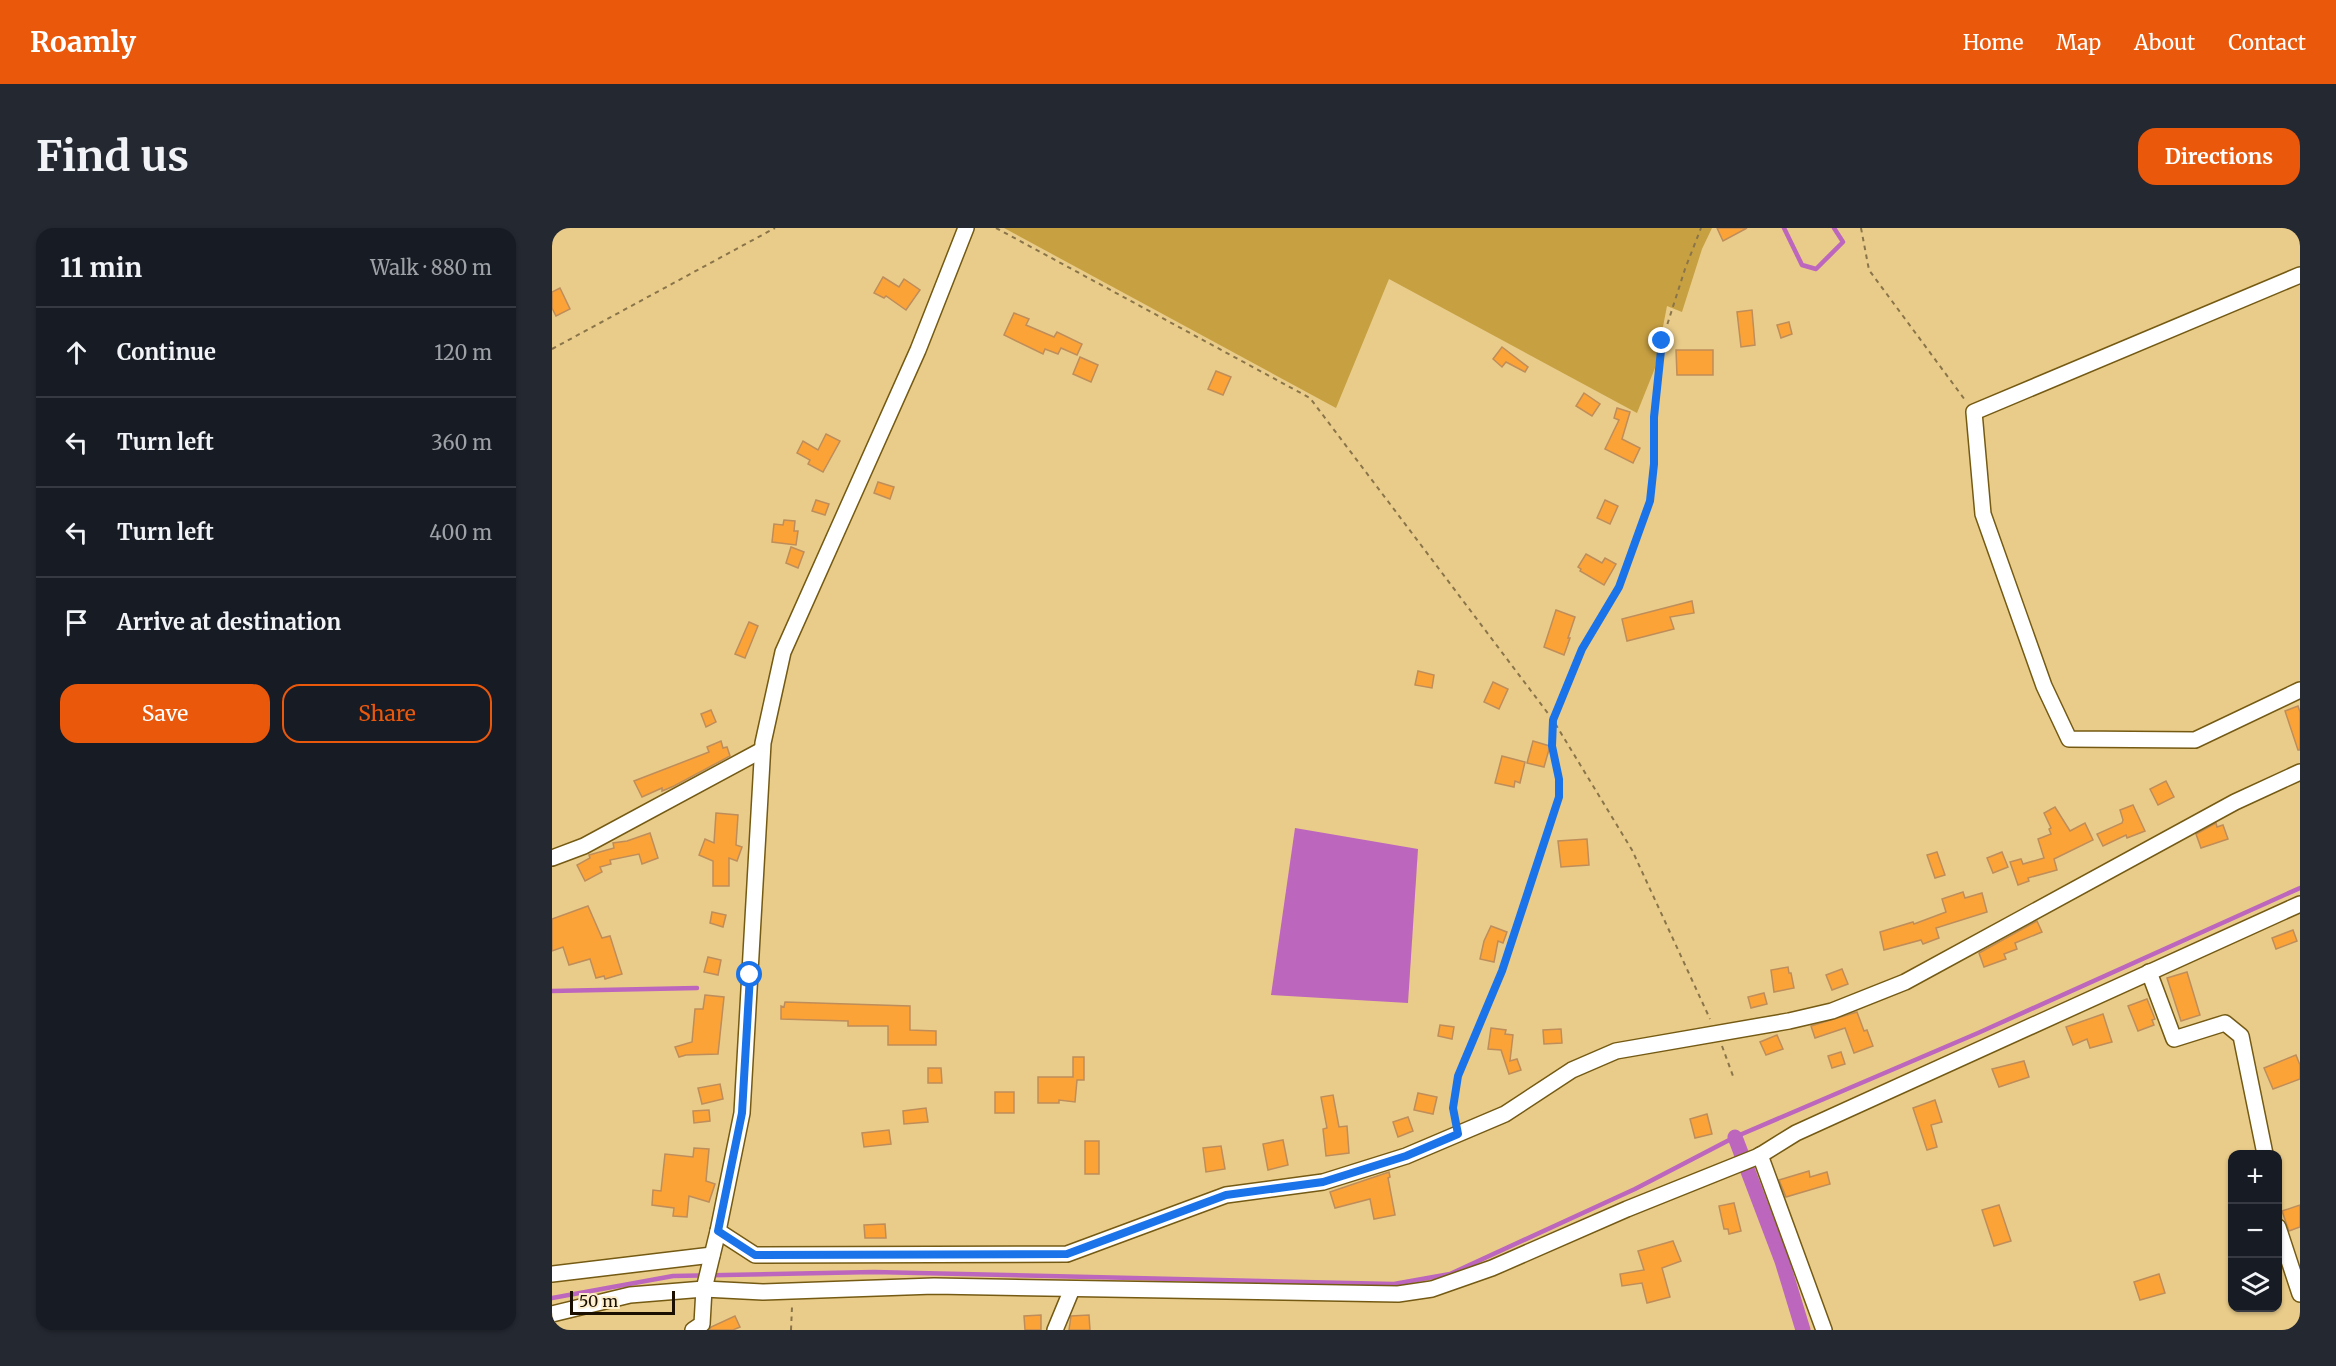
<!DOCTYPE html>
<html lang="en">
<head>
<meta charset="utf-8">
<style>
	:root { --surface:#171b24; --page:#242831; --text:#f1f3f6; --muted:#9ea1a6; --line:#363941; --accent:#ea580c }
	body { margin:0; font-family:Merriweather,serif; background:var(--page); color:var(--text) }
	.controls { position:absolute; right:18px; bottom:18px; display:grid; overflow:hidden; border-radius:12px; box-shadow:0 2px 4px #0004 }
	.controls button { width:54px; height:54px; display:grid; place-items:center; padding:0; border:0; border-bottom:2px solid var(--line); background:var(--surface); color:var(--text); font:30px sans-serif }
	.scale { position:absolute; left:18px; bottom:15px; width:105px; box-sizing:border-box; padding-left:6px; border:3px solid #1a0f00; border-top:0; font-size:16px; line-height:21px; white-space:nowrap; color:#1a0f00; -webkit-text-stroke:4px #fdefce; paint-order:stroke }
	.stop { position:absolute; width:18px; height:18px; margin:-14px; border:4px solid #1a73e8; border-radius:50%; background:#fff }
	.stop.end { background:#1a73e8; border-color:#fff; box-shadow:0 2px 6px #0008 }
	.list { margin:0; padding:0; list-style:none }
	h2 { display:flex; justify-content:space-between; align-items:center; height:78px; margin:0; padding:0 24px; font-size:26px }
	h2 small { font-size:20px; font-weight:400; color:var(--muted) }
	.list li { display:grid; grid-template-columns:39px 1fr auto; gap:18px; align-items:center; box-sizing:border-box; height:90px; padding:0 24px; border-top:2px solid var(--line) }
	.list b { display:block; font-size:22px; white-space:nowrap }
	.list em { font-size:20px; font-style:normal; color:var(--muted) }
	.actions { display:flex; gap:12px; padding:18px 24px }
	.actions a { flex:1; padding:14px 0; border:2px solid var(--accent); border-radius:18px; text-align:center; font-size:21px; color:var(--accent) }
	.actions .main { background:var(--accent); color:#fff }
	.icon { flex:none; width:33px; height:33px; fill:none; stroke:currentColor; stroke-width:2; stroke-linecap:round; stroke-linejoin:round }
	.map { position:relative; flex:none; width:1748px; height:1102px; overflow:hidden; border-radius:18px }
	header { display:flex; align-items:center; gap:36px; box-sizing:border-box; height:84px; padding:0 30px; background:var(--accent); color:#fff }
	header strong { font-size:28px }
	nav { display:flex; gap:33px; margin-inline-start:auto; font-size:21px }
	.intro { display:flex; align-items:center; justify-content:space-between; box-sizing:border-box; height:144px; padding:0 36px }
	h1 { margin:0; font-size:42px }
	.button { padding:15px 27px; border-radius:18px; background:var(--accent); color:#fff; font-size:21px; font-weight:700 }
	main { display:flex; gap:36px; padding:0 36px }
	aside { flex:1; background:var(--surface); border-radius:18px; box-shadow:0 2px 4px #0004 }
	.map>svg:first-child { display:block }
</style>
</head>
<body>
<header>
<strong>Roamly</strong>
<nav><a>Home</a><a>Map</a><a>About</a><a>Contact</a></nav>
</header>
<div class="intro"><h1>Find us</h1><a class="button">Directions</a></div>
<main>
<aside>
<h2>11 min<small>Walk · 880 m</small></h2>
<ul class="list">
<li><svg class="icon" aria-label="ahead" viewBox="0 0 24 24"><path d="M12 20V5M6 11l6-6 6 6"/></svg><div><b>Continue</b></div><em>120 m</em></li>
<li><svg class="icon" aria-label="left" viewBox="0 0 24 24"><path d="M17 20v-9H6M10 6l-5 5 5 5"/></svg><div><b>Turn left</b></div><em>360 m</em></li>
<li><svg class="icon" aria-label="left" viewBox="0 0 24 24"><path d="M17 20v-9H6M10 6l-5 5 5 5"/></svg><div><b>Turn left</b></div><em>400 m</em></li>
<li><svg class="icon" aria-label="arrive" viewBox="0 0 24 24"><path d="M6 21V4h12l-3 4 3 4H6"/></svg><div><b>Arrive at destination</b></div></li>
</ul>
<div class="actions"><a class="main">Save</a><a>Share</a></div>
</aside>
<div class="map">
<svg width="1748" height="1102" viewBox="0 0 1748 1102">
	<rect width="100%" height="100%" fill="#e9cc8a"/>
	<polygon fill="#c7a042" points="452,0 1160,0 1150,21 1130,84 1115,78 1103,140 1085,185 837,51 784,180"/>
	<polygon fill="#bc66be" points="743,600 866,621 856,775 719,767"/>
	<g fill="none" stroke-linecap="round" stroke-linejoin="round">
		<g stroke="#bc66be" stroke-width="4.5">
			<polyline points="1232,0 1250,37 1264,41 1291,14 1282,0"/>
			<polyline points="0,763 145,760"/>
			<polyline points="0,1070 121,1048 322,1044 842,1056 898,1046 1083,961 1183,909 1426,805 1748,660"/>
		</g>
		<polyline stroke="#bc66be" stroke-width="15" points="1183,909 1230,1033 1251,1102"/>
	</g>
	<g fill="#fca337" stroke="#be8d5a" stroke-width="1.5">
		<polygon points="1165,0 1195,0 1171,13"/>
		<polygon points="331,49 347,59 352,51 368,62 354,82 334,68 332,70 322,65"/>
		<polygon points="8,60 18,81 4,88 0,80 0,64"/>
		<polygon points="1200,82 1203,117 1189,119 1185,84"/>
		<polygon points="462,85 477,91 474,97 502,109 505,104 530,116 525,127 509,120 506,126 493,121 491,126 452,107"/>
		<polygon points="1237,94 1240,106 1229,110 1225,97"/>
		<polygon points="950,119 976,139 973,144 954,134 950,139 941,131"/>
		<polygon points="1124,122 1161,122 1161,147 1125,147"/>
		<polygon points="528,129 546,137 539,154 521,146"/>
		<polygon points="664,143 679,149 671,167 656,161"/>
		<polygon points="1032,165 1048,176 1040,188 1024,178"/>
		<polygon points="1065,180 1078,184 1070,211 1088,220 1081,235 1053,221 1067,192 1062,190"/>
		<polygon points="274,206 288,213 271,244 256,236 258,232 245,225 251,213 266,222"/>
		<polygon points="326,254 342,259 338,271 322,265"/>
		<polygon points="264,272 277,276 273,287 260,283"/>
		<polygon points="1053,272 1066,278 1058,296 1045,290"/>
		<polygon points="232,292 243,293 242,303 246,303 244,317 220,314 222,296 231,297"/>
		<polygon points="239,319 252,324 246,340 234,335"/>
		<polygon points="1034,326 1050,335 1053,330 1064,336 1052,357 1028,343 1029,341 1026,339"/>
		<polygon points="1140,373 1142,385 1118,389 1122,401 1075,413 1070,391"/>
		<polygon points="1004,382 1023,389 1016,410 1018,410 1012,427 992,419"/>
		<polygon points="197,394 206,398 193,430 183,426"/>
		<polygon points="866,443 882,447 880,460 863,457"/>
		<polygon points="941,454 956,461 947,481 932,474"/>
		<polygon points="1746,478 1748,484 1748,522 1746,522 1733,483"/>
		<polygon points="159,482 164,494 154,499 149,486"/>
		<polygon points="169,513 171,520 175,519 178,528 122,558 110,563 110,560 90,569 82,553 157,524 155,519"/>
		<polygon points="981,513 998,518 992,539 975,535"/>
		<polygon points="950,528 973,534 968,555 963,553 962,559 943,555"/>
		<polygon points="1614,553 1622,569 1606,577 1598,561"/>
		<polygon points="1581,577 1593,603 1575,610 1574,607 1551,618 1545,606 1570,595 1571,592 1568,582"/>
		<polygon points="1503,579 1518,603 1533,595 1541,612 1502,631 1505,642 1476,650 1477,653 1466,657 1458,634 1469,631 1471,636 1492,630 1486,611 1499,606 1497,601 1499,600 1492,585"/>
		<polygon points="164,585 186,587 184,617 190,619 185,633 177,630 177,658 161,658 161,633 147,627 153,611 162,615"/>
		<polygon points="1664,595 1665,599 1671,597 1676,611 1649,620 1644,606"/>
		<polygon points="98,605 106,630 90,636 87,626 58,632 59,636 48,639 50,644 33,653 25,637 38,630 37,627 62,620 61,615 75,613"/>
		<polygon points="1035,611 1037,637 1009,639 1006,613"/>
		<polygon points="1385,624 1393,647 1383,650 1375,627"/>
		<polygon points="1450,624 1456,639 1441,645 1435,630"/>
		<polygon points="1411,664 1413,670 1430,665 1435,684 1384,700 1387,710 1371,716 1369,712 1332,722 1328,704 1361,694 1362,696 1394,684 1390,671"/>
		<polygon points="36,678 50,710 58,708 70,746 53,751 52,748 44,750 38,731 17,737 11,719 0,723 0,691"/>
		<polygon points="160,684 174,687 171,699 158,695"/>
		<polygon points="1485,693 1490,704 1463,715 1465,721 1452,726 1454,731 1432,739 1427,725"/>
		<polygon points="939,698 955,704 951,715 946,713 942,734 928,731 932,713"/>
		<polygon points="1741,702 1745,713 1724,721 1720,710"/>
		<polygon points="156,729 169,732 166,747 152,744"/>
		<polygon points="1236,739 1237,745 1239,745 1242,760 1222,764 1219,742"/>
		<polygon points="1290,741 1296,756 1280,762 1274,747"/>
		<polygon points="1635,744 1648,787 1629,793 1615,750"/>
		<polygon points="1212,765 1215,776 1199,780 1196,769"/>
		<polygon points="153,767 172,769 166,826 134,827 127,829 123,819 140,814 143,781 151,781"/>
		<polygon points="1595,771 1603,791 1600,792 1602,797 1586,803 1576,778"/>
		<polygon points="233,774 358,778 358,802 384,803 384,817 336,817 336,798 296,798 296,793 229,791 229,778 232,779"/>
		<polygon points="1305,784 1312,803 1315,802 1321,818 1302,825 1293,800 1263,810 1259,798"/>
		<polygon points="1551,786 1560,814 1538,820 1535,811 1521,817 1514,799"/>
		<polygon points="888,797 902,799 900,811 886,808"/>
		<polygon points="939,800 954,802 953,806 961,807 958,833 965,831 969,842 957,846 949,822 936,821"/>
		<polygon points="1009,801 1010,815 992,816 991,802"/>
		<polygon points="1225,807 1231,821 1214,827 1208,814"/>
		<polygon points="1289,824 1293,836 1280,840 1276,828"/>
		<polygon points="1744,827 1748,837 1748,851 1721,861 1712,840"/>
		<polygon points="521,829 532,829 532,852 525,852 523,874 507,872 507,875 486,875 486,849 521,849"/>
		<polygon points="1472,833 1477,849 1447,859 1440,841"/>
		<polygon points="376,840 389,840 390,855 376,855"/>
		<polygon points="168,856 171,871 150,876 146,860"/>
		<rect x="443" y="864" width="19" height="21"/>
		<polygon points="866,865 885,869 881,886 862,882"/>
		<polygon points="781,867 787,899 795,898 797,925 774,928 771,901 775,900 769,869"/>
		<polygon points="1383,872 1390,894 1379,897 1385,919 1375,922 1361,880"/>
		<polygon points="374,880 376,894 352,896 351,883"/>
		<polygon points="157,882 158,893 142,895 141,883"/>
		<polygon points="1155,886 1160,906 1143,910 1138,891"/>
		<polygon points="856,889 861,903 846,909 841,894"/>
		<polygon points="337,902 339,916 312,919 310,905"/>
		<polygon points="731,912 736,937 716,942 711,916"/>
		<rect x="533" y="913" width="14" height="33"/>
		<polygon points="669,918 673,941 654,944 651,920"/>
		<polygon points="142,920 157,921 154,953 163,956 157,974 137,968 135,989 121,988 122,980 100,977 101,962 109,963 113,926 141,929"/>
		<polygon points="1257,943 1258,949 1275,944 1278,956 1234,969 1227,952"/>
		<polygon points="837,944 838,949 836,950 843,987 822,991 818,971 783,980 778,964"/>
		<polygon points="1182,975 1189,1003 1177,1006 1176,1001 1172,1001 1167,978"/>
		<polygon points="1447,977 1459,1013 1442,1018 1430,982"/>
		<polygon points="1748,977 1748,999 1737,1003 1730,983"/>
		<polygon points="333,996 334,1010 313,1010 312,997"/>
		<polygon points="1121,1013 1129,1033 1110,1040 1118,1069 1095,1075 1090,1055 1070,1058 1068,1046 1092,1042 1086,1023"/>
		<polygon points="1607,1046 1613,1065 1588,1072 1582,1054"/>
		<polygon points="489,1087 489,1102 473,1102 472,1088"/>
		<polygon points="537,1087 538,1102 517,1102 519,1088"/>
		<polygon points="183,1088 188,1099 181,1102 157,1102 159,1099"/>
	</g>
	<g fill="none" stroke-linecap="round" stroke-linejoin="round">
		<defs>
			<g id="minor">
				<polyline points="1748,47 1422,184 1431,286 1492,458 1517,511 1643,512 1748,462"/>
				<polyline points="0,630 32,618 210,522"/>
				<polyline points="1597,744 1622,811 1673,795 1689,808 1713,926"/>
				<polyline points="1208,927 1272,1102"/>
				<polyline points="1726,999 1748,1066"/>
				<polyline points="166,1003 203,1027 515,1026 674,967 771,954 854,928 953,886 1020,842 1064,823 1237,793 1280,783 1353,754 1683,574 1748,544"/>
				<polyline points="0,1046 160,1027"/>
				<polyline points="0,1086 78,1067 152,1061 211,1064 382,1058 846,1066 880,1061 940,1040 1075,981 1207,928 1244,905 1748,676"/>
				<polyline points="141,1102 150,1096 152,1061 166,1003 190,885 211,515 231,424 366,122 414,0"/>
				<polyline points="503,1102 520,1061"/>
			</g>
		</defs>
		<use href="#minor" stroke="#745a13" stroke-width="18"/>
		<g stroke="#8a754a" stroke-width="2" stroke-dasharray="4.5 4.5" stroke-linecap="butt">
			<polyline points="444,0 758,170 1001,492 1080,622 1158,791"/>
			<polyline points="1309,0 1317,42 1413,172"/>
			<polyline points="0,121 223,0"/>
			<polyline points="1170,818 1181,848"/>
			<polyline points="903,891 901,880 906,848 950,743 1007,569 1007,551 1000,517 1001,492 1030,421 1067,359 1098,273 1102,236 1102,189 1110,113 1133,41 1149,0"/>
			<polyline points="239,1102 240,1079"/>
		</g>
		<use href="#minor" stroke="#fff" stroke-width="15"/>
	</g>
	<g fill="none" stroke-linecap="round" stroke-linejoin="round">
		<polyline stroke="#1a73e8" stroke-width="8" points="198,747 190,885 166,1003 203,1027 515,1026 674,967 771,954 854,928 906,906 901,880 906,848 950,743 1007,569 1007,551 1000,518 1001,492 1030,421 1067,359 1098,273 1102,236 1102,189 1110,113"/>
	</g>
</svg>
<div class="controls">
<button>+</button>
<button>−</button>
<button><svg class="icon" aria-label="layers" viewBox="0 0 24 24"><path d="M12 4l9 5-9 5-9-5zM3 14l9 5 9-5"/></svg></button>
</div>
<div class="scale">50 m</div>
<div class="stop" style="left:198px;top:747px"></div>
<div class="stop end" style="left:1110px;top:113px"></div>
</div>
</main>
</body>
</html>
